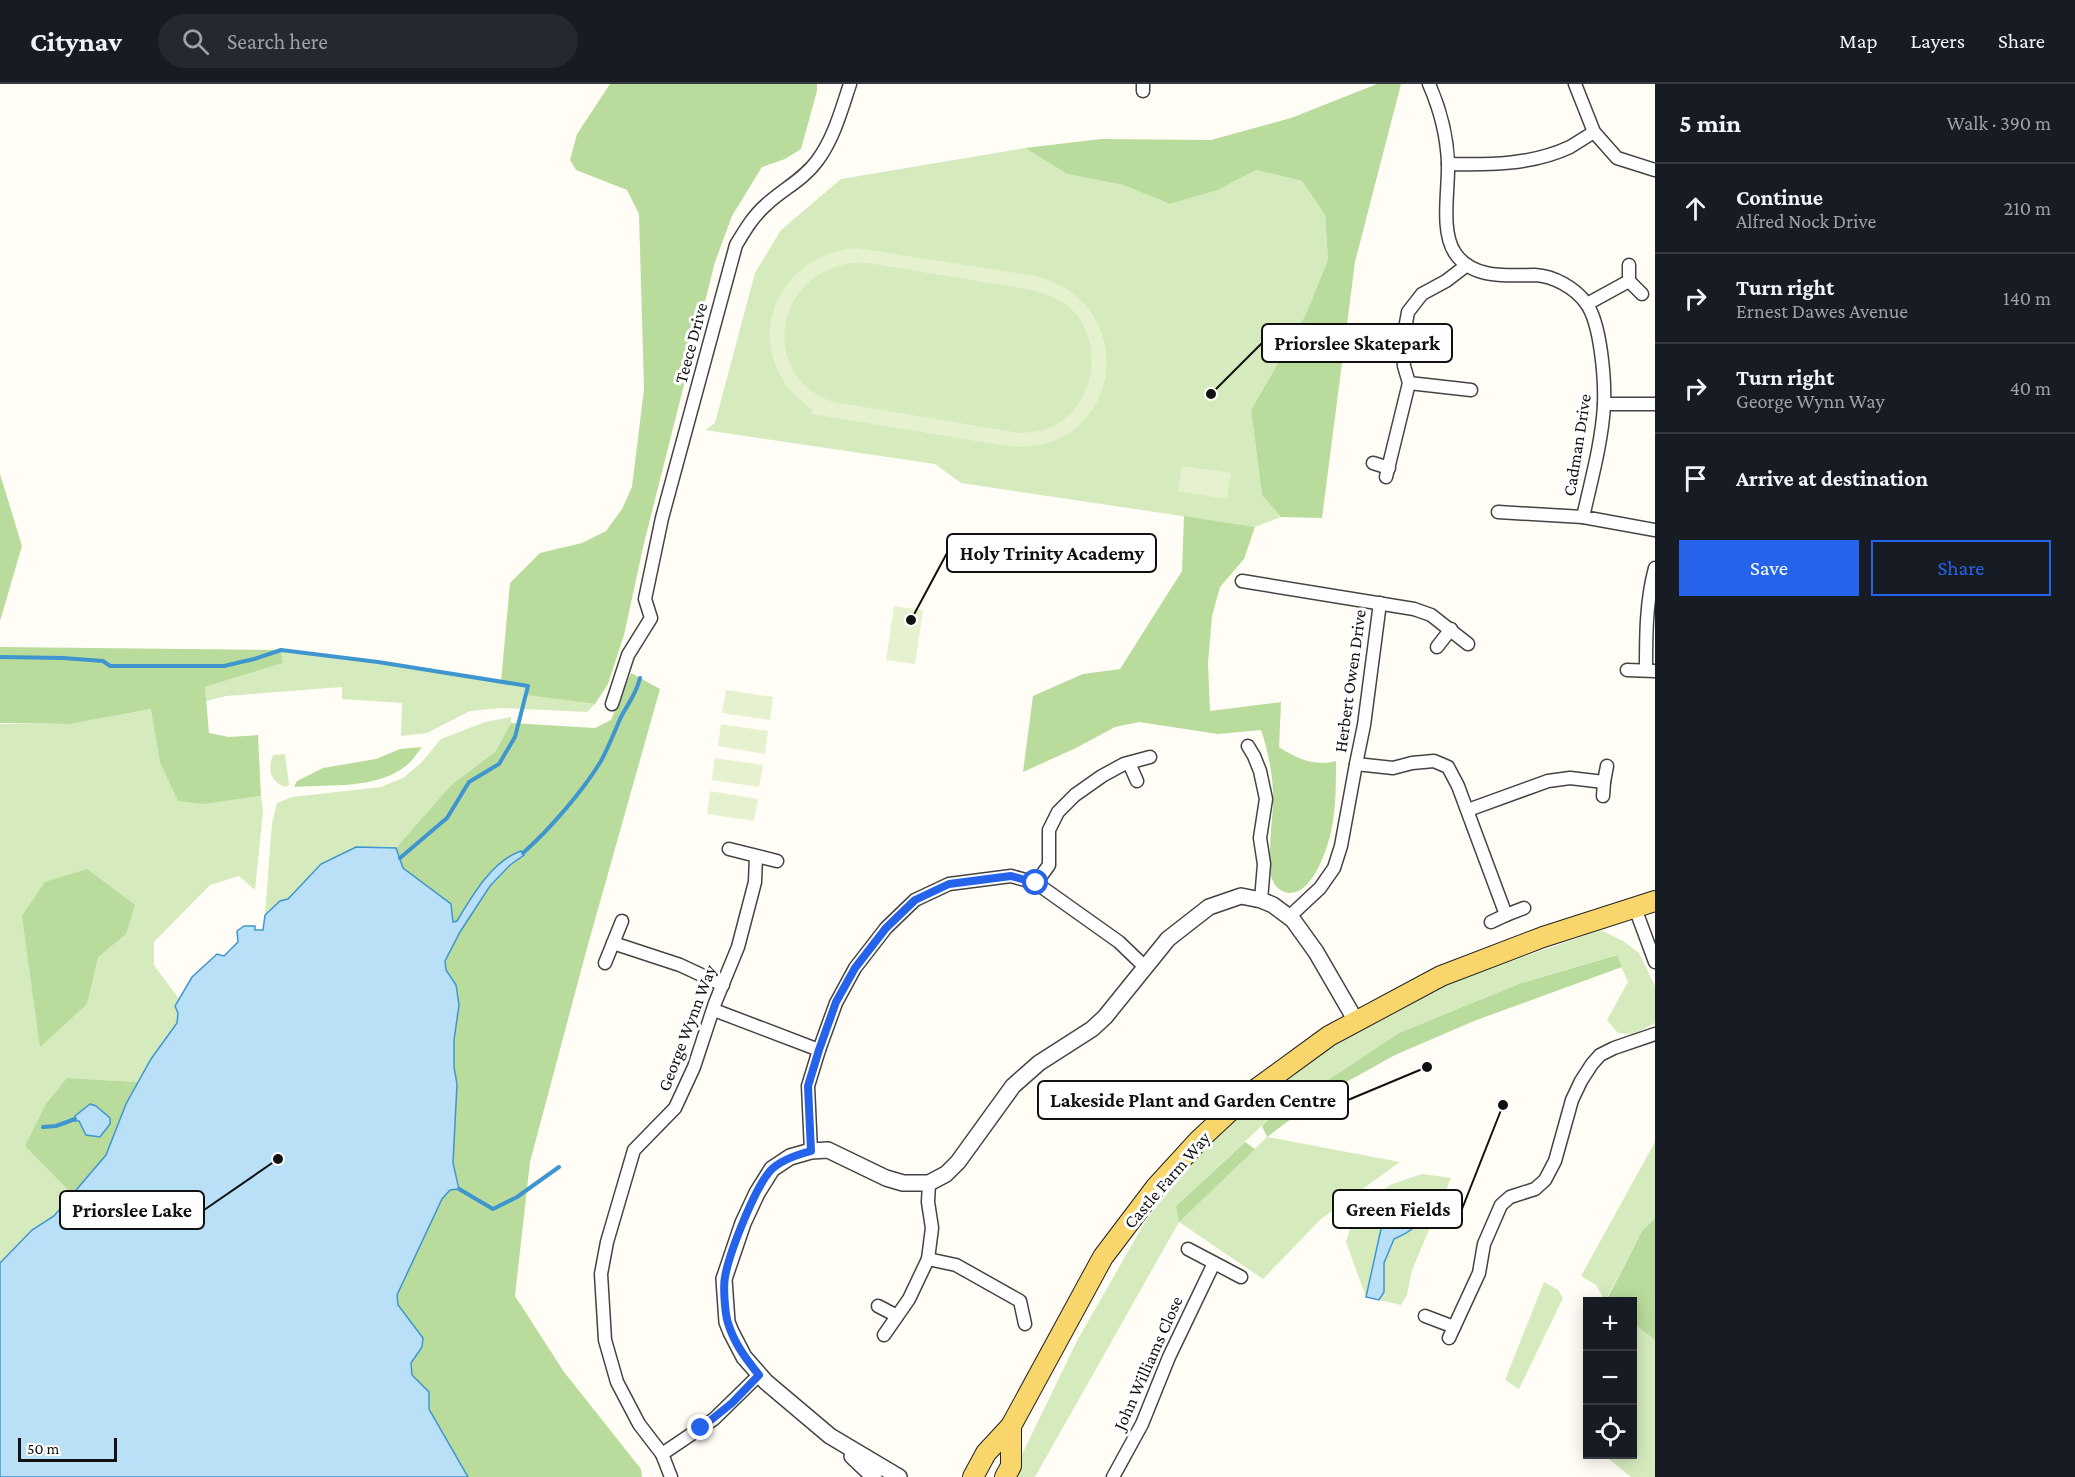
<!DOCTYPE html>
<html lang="en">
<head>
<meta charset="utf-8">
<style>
	:root { --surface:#171b24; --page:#242831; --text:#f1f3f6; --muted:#9ea1a6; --line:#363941; --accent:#2563eb }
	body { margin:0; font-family:"Crimson Pro",serif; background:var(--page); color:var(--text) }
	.controls { position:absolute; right:18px; bottom:18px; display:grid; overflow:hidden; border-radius:0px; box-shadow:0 3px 15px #0003 }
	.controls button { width:54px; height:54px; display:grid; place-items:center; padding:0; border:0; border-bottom:2px solid var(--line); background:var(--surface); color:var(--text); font:30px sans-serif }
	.scale { position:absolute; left:18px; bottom:15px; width:99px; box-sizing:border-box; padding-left:6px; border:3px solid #111; border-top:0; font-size:16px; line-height:21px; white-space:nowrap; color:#111; -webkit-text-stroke:4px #fff; paint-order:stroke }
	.stop { position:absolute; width:18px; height:18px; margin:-14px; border:4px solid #2563eb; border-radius:50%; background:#fff }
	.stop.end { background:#2563eb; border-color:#fff; box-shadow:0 2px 6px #0008 }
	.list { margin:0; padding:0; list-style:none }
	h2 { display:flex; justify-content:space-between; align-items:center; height:78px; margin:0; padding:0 24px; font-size:26px }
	h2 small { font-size:20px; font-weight:400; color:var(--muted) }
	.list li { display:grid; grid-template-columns:39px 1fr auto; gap:18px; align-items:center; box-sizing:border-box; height:90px; padding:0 24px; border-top:2px solid var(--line) }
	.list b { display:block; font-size:22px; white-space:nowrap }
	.list p { margin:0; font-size:20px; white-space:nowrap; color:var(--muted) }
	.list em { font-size:20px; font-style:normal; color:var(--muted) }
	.actions { display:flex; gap:12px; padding:18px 24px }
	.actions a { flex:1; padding:14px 0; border:2px solid var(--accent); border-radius:0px; text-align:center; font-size:21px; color:var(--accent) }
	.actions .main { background:var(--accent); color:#fff }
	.icon { flex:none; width:33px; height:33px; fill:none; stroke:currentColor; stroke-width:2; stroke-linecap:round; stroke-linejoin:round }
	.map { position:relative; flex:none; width:1655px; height:1393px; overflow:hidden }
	header { display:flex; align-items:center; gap:36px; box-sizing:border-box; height:84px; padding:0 30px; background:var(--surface); border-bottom:2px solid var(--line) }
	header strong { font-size:28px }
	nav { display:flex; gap:33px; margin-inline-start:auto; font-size:21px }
	.search { width:420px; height:54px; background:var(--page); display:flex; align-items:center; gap:15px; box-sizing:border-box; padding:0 21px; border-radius:33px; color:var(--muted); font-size:22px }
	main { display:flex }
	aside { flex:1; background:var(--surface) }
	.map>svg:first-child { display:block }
</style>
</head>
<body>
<header>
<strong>Citynav</strong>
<div class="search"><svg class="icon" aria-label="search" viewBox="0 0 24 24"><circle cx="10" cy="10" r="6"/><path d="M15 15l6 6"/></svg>Search here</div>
<nav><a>Map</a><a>Layers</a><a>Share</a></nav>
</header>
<main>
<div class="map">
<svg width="1655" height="1393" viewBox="0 0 1655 1393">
	<rect width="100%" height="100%" fill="#fffdf5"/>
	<g fill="#d5ebbd">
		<polygon points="1025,64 1067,90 1123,101 1170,120 1218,106 1256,86 1302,97 1325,131 1328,176 1305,232 1251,326 1262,411 1281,433 1255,443 961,399 935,380 705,346 715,339 755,189 781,146 841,95"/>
		<polygon points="281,566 378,578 528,602 526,611 595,620 587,628 501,624 470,627 427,649 401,652 402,619 342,615 342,603 226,612 206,617 205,603 283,579"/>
		<polygon points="152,625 155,639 205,720 261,712 263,727 255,806 239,792 210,801 154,858 154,881 179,915 175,922 178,929 177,939 151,975 138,998 67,994 25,1062 72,1110 54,1132 32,1146 0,1179 0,640 70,640"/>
		<polygon points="511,633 511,639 495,668 451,701 396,764 356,763 321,780 288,815 280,817 265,831 272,739 277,719 292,713 381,703 403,694 421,679 441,655 485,638"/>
		<path d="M 285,670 L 289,701 L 285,703 C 271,698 267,685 273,671 Z"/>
		<polygon points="1601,846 1623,857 1639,869 1655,902 1655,939 1634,950 1618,949 1607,936 1628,898 1616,871 1521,899 1399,949 1269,1035 1176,1122 1179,1137 1267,1053 1400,1078 1321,1135 1263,1195 1179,1138 1035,1393 1011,1393 1077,1257 1146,1136 1221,1043 1306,979 1379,936 1459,895"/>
		<polygon points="1655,1058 1655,1134 1642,1147 1605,1217 1596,1201 1581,1192"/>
		<path d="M 1422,1090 L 1451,1094 L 1412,1186 L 1407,1211 L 1401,1221 L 1379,1216 L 1384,1208 L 1384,1179 L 1394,1155 C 1420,1144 1422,1135 1420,1108 L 1393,1115 L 1381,1145 L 1366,1213 L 1346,1158 L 1353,1135 L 1343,1131 L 1392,1100 Z"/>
		<polygon points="1544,1198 1558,1206 1563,1214 1519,1305 1505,1296"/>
		<polygon points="1633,1239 1655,1256 1655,1393 1631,1393 1604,1371 1632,1370"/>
	</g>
	<g fill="#b9dc9c">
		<polygon points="610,0 817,0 817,7 801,65 785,75 762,83 732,132 715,178 644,459 624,551 608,600 595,620 526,611 528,602 501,598 510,499 540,469 582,459 606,447 622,425 632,403 644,305 639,130 627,106 576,86 570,76 577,50"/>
		<polygon points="1377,0 1401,0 1355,178 1322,434 1281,433 1262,411 1251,326 1305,232 1328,176 1325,131 1302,97 1256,86 1218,106 1170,120 1123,101 1067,90 1025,64 1101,55 1211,56 1291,34"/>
		<polygon points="0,390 22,462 0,537"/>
		<path d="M 1184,432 L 1255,443 L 1244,475 L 1220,503 L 1212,532 L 1208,579 L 1210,627 L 1281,618 L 1279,663 C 1295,674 1316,683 1336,677 C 1336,718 1336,751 1316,788 C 1310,798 1302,809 1289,809 C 1281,808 1275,803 1272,795 C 1267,780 1272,739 1273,722 C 1274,697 1269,669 1261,646 L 1218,650 L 1139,638 L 1115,643 L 1076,664 L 1023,688 L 1033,612 L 1083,590 L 1120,585 L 1182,487 Z"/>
		<polygon points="0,563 281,566 283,579 205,603 209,649 229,653 258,651 261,712 205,720 178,717 160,678 151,625 70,640 0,639"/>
		<polygon points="631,589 660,605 587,864 530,1078 515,1212 564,1288 641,1385 642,1393 468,1393 429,1325 429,1308 412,1291 411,1279 422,1263 423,1254 398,1221 397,1210 442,1115 450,1106 458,1105 459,1101 453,1079 457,1000 454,983 454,956 459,921 456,901 446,885 445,877 460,848 490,802 521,767 468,819 457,837 452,838 451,820 402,784 396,764 451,701 495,668 511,639 595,644 611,636"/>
		<path d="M 422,663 C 418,668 413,676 407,681 C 377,706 330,700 294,703 L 297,697 L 323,684 L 376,675 L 400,665 Z"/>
		<polygon points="87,785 135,821 126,850 98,873 87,920 40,963 22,832 45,798"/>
		<polygon points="1617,871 1622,883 1474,937 1395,971 1323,1011 1267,1053 1262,1042 1269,1035 1399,949 1521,899"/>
		<polygon points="67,994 138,998 126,1020 106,1071 72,1110 25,1062 46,1020"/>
		<polygon points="1245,1058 1255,1065 1179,1138 1176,1122"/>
		<polygon points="1655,1134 1655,1256 1633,1239 1632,1218 1606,1217 1642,1147"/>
	</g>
	<g fill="#e6f2cf" fill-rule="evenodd">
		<path d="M 857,164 L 1036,192 C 1147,222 1119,375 1007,362 L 812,330 L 812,325 C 737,275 768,171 857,164 ZM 851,179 L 868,179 L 1032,206 C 1046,210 1059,214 1070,224 C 1107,258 1095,327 1047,345 C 1039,348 1029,348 1020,349 L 834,318 C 760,295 771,191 851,179 Z"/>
		<polygon points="1182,382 1231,389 1227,415 1178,407"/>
		<polygon points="894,522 923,526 915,580 886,576"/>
		<polygon points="726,606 773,613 770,636 722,629"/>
		<polygon points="721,640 768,647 765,670 718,662"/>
		<polygon points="715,674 763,681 759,703 712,696"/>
		<polygon points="710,707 758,715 754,737 707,730"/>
	</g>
	<g fill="#b9e0f7" stroke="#3f96cf" stroke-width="1.5">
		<path d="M 356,763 L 396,764 L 403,784 L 451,820 L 453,838 L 457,837 C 472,812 492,777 521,767 L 524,771 L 510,781 L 490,802 L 460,848 L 445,877 L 446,886 L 456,901 L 459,921 L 454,956 L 454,983 L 457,1000 L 453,1079 L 459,1105 L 450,1106 L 442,1115 L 397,1211 L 398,1221 L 423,1254 L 422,1263 L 411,1279 L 412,1291 L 429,1308 L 429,1325 L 468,1393 L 0,1393 L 0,1179 L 32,1146 L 54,1132 L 106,1071 L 126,1020 L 151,975 L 177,939 L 178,929 L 175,922 L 192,893 L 217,870 L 224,872 L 238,858 L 237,847 L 244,842 L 255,842 L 255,846 L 263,846 L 265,831 L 280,817 L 288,815 L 321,780 Z"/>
		<polygon points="90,1020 96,1022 110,1034 110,1040 100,1053 86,1051 79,1037 75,1037 75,1032"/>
		<path d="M 1420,1108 L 1424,1116 C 1416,1141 1420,1144 1394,1155 L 1384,1179 L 1384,1208 L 1379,1216 L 1366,1213 L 1381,1145 L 1393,1115 Z"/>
	</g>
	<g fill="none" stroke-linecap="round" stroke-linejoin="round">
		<g stroke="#3f96cf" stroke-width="4">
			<polyline points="0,573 63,574 103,577 110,582 224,582 254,575 281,566 378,578 528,602 515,653 499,680 469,698 447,734 400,774"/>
			<path d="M 523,769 C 549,746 583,707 601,677 C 608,664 614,649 620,635 C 628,619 636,611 640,594"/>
			<polyline points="43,1043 56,1042 75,1035"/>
			<polyline points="459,1105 493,1125 517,1113 559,1083"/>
		</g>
		<defs>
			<g id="minor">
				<polyline points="1143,0 1143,7"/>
				<path d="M 1429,0 C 1440,25 1447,52 1448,79 C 1449,105 1440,147 1455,169 C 1473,196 1509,191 1535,191 C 1554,192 1575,204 1586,219 C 1601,239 1605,296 1604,321 C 1602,358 1591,397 1583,433 L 1655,446"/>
				<polyline points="1575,0 1594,48 1617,74 1655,86"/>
				<path d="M 1448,80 C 1488,81 1532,81 1570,63 C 1578,58 1586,53 1594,48"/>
				<polyline points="1629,181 1629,197"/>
				<polyline points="1587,220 1629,197 1642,210"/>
				<polyline points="1409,299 1471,306"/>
				<polyline points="1604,320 1655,320"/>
				<polyline points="1373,379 1389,384"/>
				<polyline points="1386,393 1409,299 1404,282 1402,261 1408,228 1422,210 1446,197 1467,181"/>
				<polyline points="1498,428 1583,433"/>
				<polyline points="1242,497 1414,525 1431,531 1468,560"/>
				<polyline points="1437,563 1451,545"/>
				<polyline points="1627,586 1655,587"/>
				<path d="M 1646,586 C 1646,552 1646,517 1655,484"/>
				<path d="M 612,620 L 628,571 L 651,534 L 645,515 L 662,434 L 736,161 C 745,146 753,132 767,120 C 783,105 803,96 817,77 C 834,54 841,27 850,0"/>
				<polyline points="1248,662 1254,672 1260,687 1266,715 1260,754 1264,780 1261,816"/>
				<polyline points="1129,679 1137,697"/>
				<polyline points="1356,680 1364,641 1380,519"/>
				<polyline points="1604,698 1607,682"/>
				<polyline points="1468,726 1548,697 1570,694 1604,698 1603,712"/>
				<polyline points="729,765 777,777"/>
				<polyline points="1036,799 1049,781 1049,746 1058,728 1075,711 1102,692 1124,680 1150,673"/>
				<polyline points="1635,824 1655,878"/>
				<polyline points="1506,831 1524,824"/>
				<polyline points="1289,833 1320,804 1334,784 1341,762 1356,680 1393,684 1412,679 1434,677 1448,683 1458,702 1506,831 1491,838"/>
				<polyline points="613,859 680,881 723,901"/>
				<polyline points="605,879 622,837"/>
				<polyline points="714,926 819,966"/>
				<polyline points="811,1067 808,1002 819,966 836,919 855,884 886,844 915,816 949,800 1011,792 1036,799 1119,858 1145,883"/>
				<polyline points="1188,1165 1241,1193"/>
				<polyline points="928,1175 956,1181 1020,1217 1025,1240"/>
				<polyline points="878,1222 897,1232"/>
				<polyline points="1425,1232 1454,1243"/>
				<polyline points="884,1251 909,1215 928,1175 932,1144 928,1118 929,1099"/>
				<polyline points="1449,1254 1479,1189 1484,1160 1501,1121 1510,1113 1535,1105 1545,1096 1555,1077 1572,1016 1581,997 1592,980 1600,971 1614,964 1655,950"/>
				<polyline points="662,1370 714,1335 759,1291"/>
				<polyline points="671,1393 662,1370 639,1340 617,1298 605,1256 601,1190 607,1158 634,1066 675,1024 694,983 715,919 738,863 755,798 756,772"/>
				<polyline points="1113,1393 1142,1340 1169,1273 1214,1179"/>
			</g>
			<g id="tertiary">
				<polyline points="852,1372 874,1393"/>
				<polyline points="899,1393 830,1352 766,1298 744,1273 731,1248 727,1238 724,1195 743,1139 757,1109 772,1085 790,1073 811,1067 828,1066 886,1094 903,1099 929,1099 946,1090 958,1078 1013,1002 1039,979 1092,945 1105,933 1168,855 1209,823 1241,812 1261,816 1273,821 1293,836 1316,868 1356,937"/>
			</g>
			<g id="primary">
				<polyline points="973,1393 986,1369 1011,1342 1103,1173 1156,1103 1199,1056 1244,1014 1329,952 1441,892 1543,853 1655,817"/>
				<polyline points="1005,1393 1011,1382 1011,1342"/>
			</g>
		</defs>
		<use href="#minor" stroke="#444" stroke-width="15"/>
		<use href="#tertiary" stroke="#444" stroke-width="18"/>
		<use href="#primary" stroke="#222" stroke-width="22"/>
		<use href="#minor" stroke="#fff" stroke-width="12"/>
		<use href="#tertiary" stroke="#fff" stroke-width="15"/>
		<use href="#primary" stroke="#f9d66b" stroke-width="20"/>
	</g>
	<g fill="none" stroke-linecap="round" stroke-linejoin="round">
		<path stroke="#2563eb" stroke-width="8" d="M 701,1344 L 732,1319 L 759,1291 C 746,1275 734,1259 728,1239 C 725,1230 723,1203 725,1193 C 729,1170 756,1099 773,1084 C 784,1075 797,1071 811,1067 L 808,1002 L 819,966 L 836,918 L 855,884 L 886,844 L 915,816 L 949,800 L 1011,792 L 1036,799"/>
	</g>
	<g text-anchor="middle" stroke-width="6" stroke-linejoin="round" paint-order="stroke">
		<g font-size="18" fill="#111" stroke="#fff">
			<text transform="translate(691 259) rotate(-75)" y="6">Teece Drive</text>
			<text transform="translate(1577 361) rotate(-81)" y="6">Cadman Drive</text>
			<text transform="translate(1350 597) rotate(-82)" y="6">Herbert Owen Drive</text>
			<text transform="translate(687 944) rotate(-69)" y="6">George Wynn Way</text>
			<text transform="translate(1167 1096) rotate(-49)" y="6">Castle Farm Way</text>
			<text transform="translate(1148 1279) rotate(-66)" y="6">John Williams Close</text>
		</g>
	</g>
	<path fill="none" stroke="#111" stroke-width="2" d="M1211 310L1262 259M911 536L947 469M1427 983L1348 1016M1503 1021L1462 1125M278 1075L204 1126"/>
	<g fill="#111" stroke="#fff" stroke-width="2">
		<circle cx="1211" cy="310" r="6"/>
		<circle cx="911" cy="536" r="6"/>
		<circle cx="1427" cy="983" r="6"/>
		<circle cx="1503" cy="1021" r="6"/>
		<circle cx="278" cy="1075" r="6"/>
	</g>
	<g fill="#fff" stroke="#111" stroke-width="2">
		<rect x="1262" y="240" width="190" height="38" rx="6"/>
		<rect x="947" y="450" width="209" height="38" rx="6"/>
		<rect x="1038" y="997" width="310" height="38" rx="6"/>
		<rect x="1333" y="1106" width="129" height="38" rx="6"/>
		<rect x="60" y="1107" width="144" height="38" rx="6"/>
	</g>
	<g font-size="20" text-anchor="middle" font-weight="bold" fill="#111">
		<text x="1357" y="266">Priorslee Skatepark</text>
		<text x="1052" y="476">Holy Trinity Academy</text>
		<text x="1193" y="1023">Lakeside Plant and Garden Centre</text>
		<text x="1398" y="1132">Green Fields</text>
		<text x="132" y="1133">Priorslee Lake</text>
	</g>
</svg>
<div class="controls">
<button>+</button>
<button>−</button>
<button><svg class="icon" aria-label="locate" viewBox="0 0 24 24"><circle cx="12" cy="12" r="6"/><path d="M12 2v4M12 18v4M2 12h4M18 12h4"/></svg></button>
</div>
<div class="scale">50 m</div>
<div class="stop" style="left:1036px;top:799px"></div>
<div class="stop end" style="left:701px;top:1344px"></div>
</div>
<aside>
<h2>5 min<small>Walk · 390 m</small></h2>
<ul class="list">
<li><svg class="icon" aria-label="ahead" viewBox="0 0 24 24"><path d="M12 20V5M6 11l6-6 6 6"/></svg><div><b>Continue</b><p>Alfred Nock Drive</p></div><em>210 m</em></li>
<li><svg class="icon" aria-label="right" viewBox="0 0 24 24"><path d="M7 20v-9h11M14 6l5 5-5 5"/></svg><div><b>Turn right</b><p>Ernest Dawes Avenue</p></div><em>140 m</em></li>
<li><svg class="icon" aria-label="right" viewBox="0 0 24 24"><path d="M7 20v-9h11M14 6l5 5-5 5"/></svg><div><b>Turn right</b><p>George Wynn Way</p></div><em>40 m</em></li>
<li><svg class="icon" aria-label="arrive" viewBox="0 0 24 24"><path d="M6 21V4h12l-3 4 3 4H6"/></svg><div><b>Arrive at destination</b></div></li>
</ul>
<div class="actions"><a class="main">Save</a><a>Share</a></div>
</aside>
</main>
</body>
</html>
